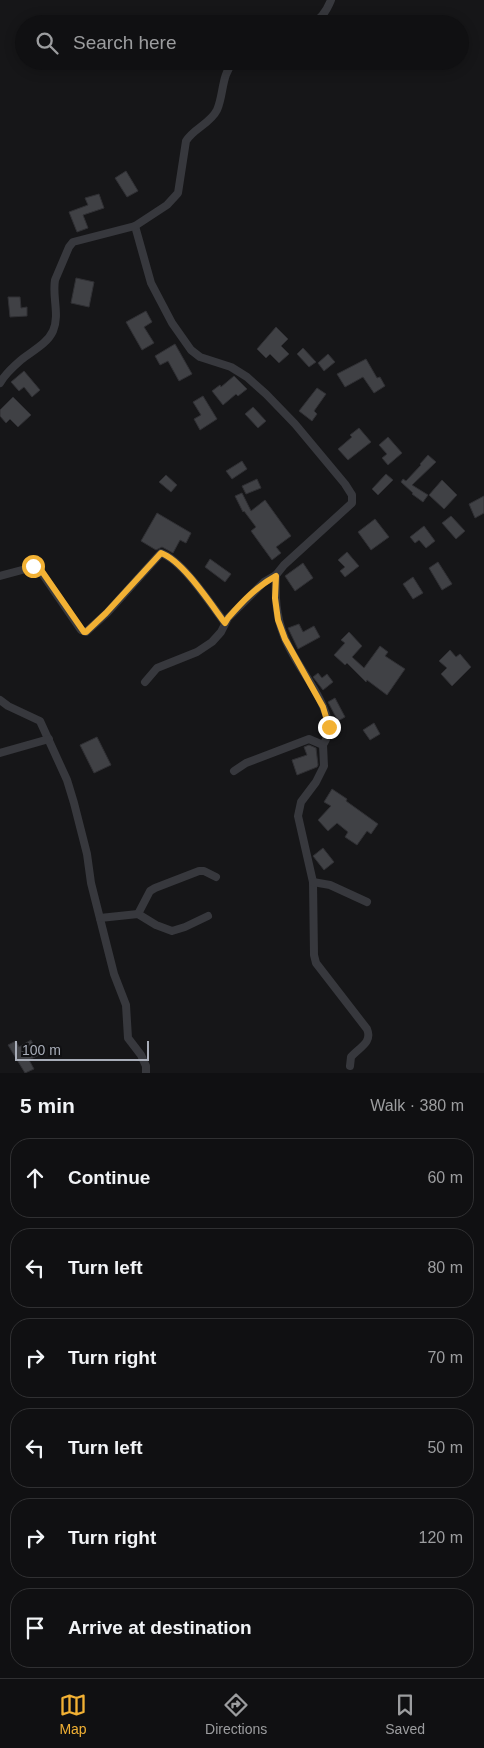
<!DOCTYPE html>
<html lang="en">
<head>
<meta charset="utf-8">
<style>
	:root { --surface:#101012; --page:#1e1e20; --text:#f1f3f6; --muted:#9c9d9f; --line:#303032; --accent:#f2b134 }
	body { margin:0; font-family:Helvetica,sans-serif; background:var(--page); color:var(--text) }
	.scale { position:absolute; left:15px; bottom:12px; width:134px; box-sizing:border-box; padding-left:5px; border:2px solid #a8adb8; border-top:0; font-size:14px; line-height:18px; white-space:nowrap; color:#a8adb8; -webkit-text-stroke:4px #111113; paint-order:stroke }
	.stop { position:absolute; width:15px; height:15px; margin:-11px; border:4px solid #f2b134; border-radius:50%; background:#fff }
	.stop.end { background:#f2b134; border-color:#fff; box-shadow:0 1px 5px #0008 }
	.list { margin:0; padding:0; list-style:none }
	h2 { display:flex; justify-content:space-between; align-items:center; height:65px; margin:0; padding:0 20px; font-size:21px }
	h2 small { font-size:16px; font-weight:400; color:var(--muted) }
	.list li { display:grid; grid-template-columns:32px 1fr auto; gap:15px; align-items:center; box-sizing:border-box; height:80px; margin:0 10px 10px; padding:0 10px; border:1px solid var(--line); border-radius:20px }
	.list b { display:block; font-size:19px; white-space:nowrap }
	.list em { font-size:16px; font-style:normal; color:var(--muted) }
	.icon { flex:none; width:28px; height:28px; fill:none; stroke:currentColor; stroke-width:2; stroke-linecap:round; stroke-linejoin:round }
	.map { position:relative; flex:none; width:484px; height:1073px; overflow:hidden }
	.search { position:absolute; background:var(--surface); box-shadow:0 2px 12px #0003; left:15px; right:15px; top:15px; height:55px; display:flex; align-items:center; gap:12px; box-sizing:border-box; padding:0 18px; border-radius:28px; color:var(--muted); font-size:19px }
	.sheet { height:605px; background:var(--surface) }
	nav { display:flex; justify-content:space-around; align-items:center; box-sizing:border-box; height:70px; border-top:1px solid var(--line); background:var(--surface); font-size:14px; color:var(--muted) }
	nav a { display:grid; justify-items:center; gap:2px }
	nav .on { color:var(--accent) }
	.map>svg:first-child { display:block }
</style>
</head>
<body>
<div class="map">
<svg width="484" height="1073" viewBox="0 0 484 1073">
	<rect width="100%" height="100%" fill="#161618"/>
	<g fill="#404145" stroke="#303034">
		<polygon points="126,171 138,191 127,197 115,178"/>
		<polygon points="99,194 104,208 83,215 88,228 77,232 69,212 88,205 85,198"/>
		<polygon points="76,278 94,282 89,307 71,303"/>
		<polygon points="8,297 20,297 21,308 27,307 27,316 10,317"/>
		<polygon points="146,311 152,322 144,327 154,343 142,350 126,322"/>
		<polygon points="276,327 288,339 281,346 289,354 279,363 270,354 266,358 257,349"/>
		<polygon points="175,344 192,374 179,381 168,361 160,365 155,356"/>
		<polygon points="303,348 316,362 309,367 297,354"/>
		<polygon points="328,354 335,362 324,371 318,363"/>
		<polygon points="366,359 377,378 380,377 385,386 374,393 363,377 345,387 337,374"/>
		<polygon points="24,371 40,390 32,397 24,387 19,391 11,382"/>
		<polygon points="234,376 247,389 238,396 236,394 223,405 212,391 220,385 221,387"/>
		<polygon points="317,388 326,394 314,411 317,414 312,421 299,411"/>
		<polygon points="203,396 217,419 200,430 194,419 201,415 193,402"/>
		<polygon points="13,397 31,415 18,427 10,419 6,423 0,416 0,410"/>
		<polygon points="253,407 266,421 258,428 245,414"/>
		<polygon points="359,428 371,442 348,460 338,449 352,437 350,435"/>
		<polygon points="388,437 402,453 388,465 382,458 387,454 379,445"/>
		<polygon points="428,455 436,462 412,485 428,495 423,502 412,494 413,493 401,482 403,479 406,481 421,465 420,464"/>
		<polygon points="242,461 247,469 232,479 226,471"/>
		<polygon points="386,474 393,480 378,495 372,489"/>
		<polygon points="166,475 177,485 171,492 159,482"/>
		<polygon points="257,479 261,488 246,494 242,486"/>
		<polygon points="442,480 457,495 444,509 429,495"/>
		<polygon points="242,493 251,511 265,500 291,536 276,547 281,553 272,560 251,531 256,527 244,511 243,512 235,496"/>
		<polygon points="484,496 484,513 475,518 469,504"/>
		<polygon points="157,513 191,533 186,543 180,540 173,553 162,547 156,550 141,541"/>
		<polygon points="451,516 465,531 456,539 442,523"/>
		<polygon points="375,519 389,537 371,550 358,532"/>
		<polygon points="424,526 435,541 426,548 419,540 415,543 410,537"/>
		<polygon points="347,552 359,566 345,577 340,571 345,567 338,560"/>
		<polygon points="210,559 231,574 225,582 205,567"/>
		<polygon points="438,562 452,584 442,590 429,568"/>
		<polygon points="303,563 313,578 295,591 285,576"/>
		<polygon points="413,577 423,593 413,599 403,584"/>
		<polygon points="299,624 303,632 314,626 320,637 298,649 288,628"/>
		<polygon points="349,632 362,646 352,657 364,668 380,646 388,652 385,656 405,669 387,695 367,680 366,682 347,663 345,665 334,655 345,643 341,640"/>
		<polygon points="450,650 456,657 460,654 471,667 452,686 441,674 447,668 439,661"/>
		<polygon points="318,673 322,678 327,674 333,682 323,690 313,677"/>
		<polygon points="335,698 345,717 338,721 328,702"/>
		<polygon points="374,723 380,734 370,740 363,730"/>
		<polygon points="97,737 111,765 94,773 80,745"/>
		<polygon points="309,745 316,748 318,765 317,767 297,775 292,760 307,755 304,747"/>
		<polygon points="332,789 347,799 346,801 378,824 371,834 367,831 357,845 345,837 348,832 337,823 328,831 318,820 331,806 324,802"/>
		<polygon points="323,848 334,862 324,870 313,856"/>
		<polygon points="31,1040 39,1055 29,1060 34,1069 25,1073 8,1045 16,1041 19,1047"/>
	</g>
	<g fill="none" stroke-linecap="round" stroke-linejoin="round">
		<g stroke="#37383d" stroke-width="8">
			<path d="M 311,24 C 321,20 327,10 331,0"/>
			<polyline points="135,226 151,283 172,323 191,350 200,357 231,367 247,377 266,394 295,424 345,484 352,495 352,503 284,565 276,575 264,582 228,618 221,632 212,642 197,652 157,668 145,682"/>
			<path d="M 0,383 C 5,374 14,366 21,360 C 32,351 47,344 53,331 C 60,315 52,297 55,280 L 69,247 L 73,242 L 135,226 L 167,205 L 178,193 L 186,141 C 194,128 210,124 217,110 C 224,94 221,75 234,61"/>
			<path d="M 0,576 L 37,566 L 81,630 L 86,632 L 107,613 L 161,553 C 183,561 210,603 225,623"/>
			<polyline points="0,700 8,706 40,721 67,780 74,803 87,854 91,883 114,974 126,1005 128,1038 141,1055 146,1066 146,1073"/>
			<path d="M 323,745 L 324,766 L 316,782 L 301,802 L 298,816 L 313,882 L 314,955 L 316,963 L 367,1029 C 373,1043 358,1048 351,1057 L 350,1066"/>
			<polyline points="0,753 49,739"/>
			<path d="M 234,771 L 246,763 L 309,739 L 323,745 C 326,740 329,733 329,727 C 325,695 295,666 284,636 C 276,616 275,597 276,575"/>
			<polyline points="313,882 330,885 367,902"/>
			<polyline points="138,914 150,891 155,888 199,871 204,871 216,877"/>
			<polyline points="100,918 138,914 156,925 172,931 185,927 208,916"/>
		</g>
	</g>
	<g fill="none" stroke-linecap="round" stroke-linejoin="round">
		<path stroke="#f2b134" stroke-width="6" d="M 33,566 L 39,567 L 84,632 L 86,632 L 106,613 L 161,553 C 183,561 210,603 225,623 L 228,618 C 242,602 257,586 276,576 L 275,598 L 278,620 L 285,639 L 323,707 L 329,727"/>
	</g>
</svg>
<div class="scale">100 m</div>
<div class="stop" style="left:33px;top:566px"></div>
<div class="stop end" style="left:329px;top:727px"></div>
<div class="search"><svg class="icon" aria-label="search" viewBox="0 0 24 24"><circle cx="10" cy="10" r="6"/><path d="M15 15l6 6"/></svg>Search here</div>
</div>
<section class="sheet">
<h2>5 min<small>Walk · 380 m</small></h2>
<ul class="list">
<li><svg class="icon" aria-label="ahead" viewBox="0 0 24 24"><path d="M12 20V5M6 11l6-6 6 6"/></svg><div><b>Continue</b></div><em>60 m</em></li>
<li><svg class="icon" aria-label="left" viewBox="0 0 24 24"><path d="M17 20v-9H6M10 6l-5 5 5 5"/></svg><div><b>Turn left</b></div><em>80 m</em></li>
<li><svg class="icon" aria-label="right" viewBox="0 0 24 24"><path d="M7 20v-9h11M14 6l5 5-5 5"/></svg><div><b>Turn right</b></div><em>70 m</em></li>
<li><svg class="icon" aria-label="left" viewBox="0 0 24 24"><path d="M17 20v-9H6M10 6l-5 5 5 5"/></svg><div><b>Turn left</b></div><em>50 m</em></li>
<li><svg class="icon" aria-label="right" viewBox="0 0 24 24"><path d="M7 20v-9h11M14 6l5 5-5 5"/></svg><div><b>Turn right</b></div><em>120 m</em></li>
<li><svg class="icon" aria-label="arrive" viewBox="0 0 24 24"><path d="M6 21V4h12l-3 4 3 4H6"/></svg><div><b>Arrive at destination</b></div></li>
</ul>
</section>
<nav>
<a class="on"><svg class="icon" aria-label="map" viewBox="0 0 24 24"><path d="M3 6l6-2 6 2 6-2v14l-6 2-6-2-6 2zM9 4v14M15 6v14"/></svg>Map</a>
<a><svg class="icon" aria-label="directions" viewBox="0 0 24 24"><path d="M12 3l9 9-9 9-9-9zM9 14v-3h6M13 9l2 2-2 2"/></svg>Directions</a>
<a><svg class="icon" aria-label="saved" viewBox="0 0 24 24"><path d="M7 4h10v16l-5-4-5 4z"/></svg>Saved</a>
</nav>
</body>
</html>
